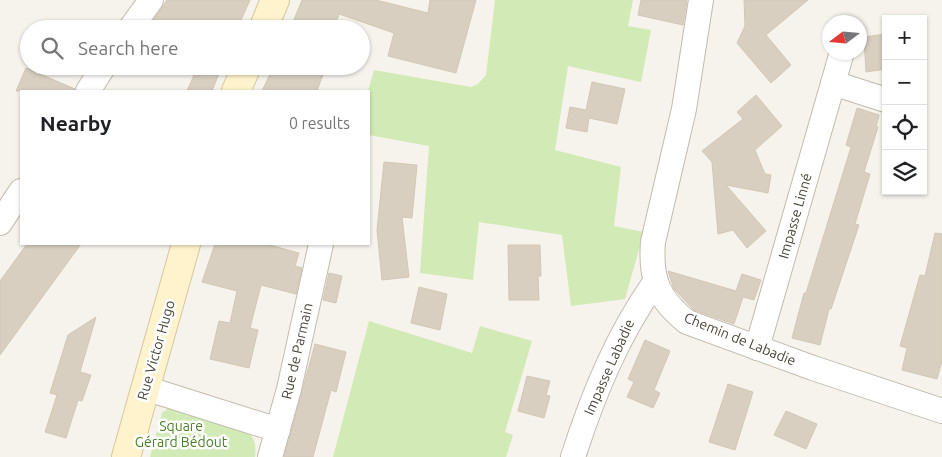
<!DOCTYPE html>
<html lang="en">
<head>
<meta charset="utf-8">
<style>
	:root { --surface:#fff; --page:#f6f6f6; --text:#202124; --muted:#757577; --line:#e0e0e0 }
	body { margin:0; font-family:Ubuntu,sans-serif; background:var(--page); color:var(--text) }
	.controls { position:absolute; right:15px; top:15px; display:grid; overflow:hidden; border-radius:0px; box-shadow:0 1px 4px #0004 }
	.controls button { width:45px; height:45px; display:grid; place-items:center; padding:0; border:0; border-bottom:1px solid var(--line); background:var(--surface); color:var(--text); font:25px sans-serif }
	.compass { position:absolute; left:822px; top:15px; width:45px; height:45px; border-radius:50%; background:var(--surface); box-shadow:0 1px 4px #0004; rotate:254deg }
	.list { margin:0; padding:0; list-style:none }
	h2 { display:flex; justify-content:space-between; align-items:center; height:65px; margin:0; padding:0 20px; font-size:21px }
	h2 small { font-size:16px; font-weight:400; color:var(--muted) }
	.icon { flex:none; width:28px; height:28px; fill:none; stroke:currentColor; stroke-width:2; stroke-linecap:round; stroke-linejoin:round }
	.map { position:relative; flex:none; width:942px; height:457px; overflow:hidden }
	.search { position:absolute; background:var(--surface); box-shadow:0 1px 4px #0004; left:20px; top:20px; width:350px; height:55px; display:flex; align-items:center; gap:12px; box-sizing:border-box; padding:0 18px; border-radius:28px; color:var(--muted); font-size:19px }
	.panel { position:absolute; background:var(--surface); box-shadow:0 1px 4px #0004; left:20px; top:90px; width:350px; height:155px; border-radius:0px }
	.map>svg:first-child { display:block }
</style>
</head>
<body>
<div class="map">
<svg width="942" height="457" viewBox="0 0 942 457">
	<rect width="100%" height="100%" fill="#f6f3ec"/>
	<g fill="#d2eab5">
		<polygon points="495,0 633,0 628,26 651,30 641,82 568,66 555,150 621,167 614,226 644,232 625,299 571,306 562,235 479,222 473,280 420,273 429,146 369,135 368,91 374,70 471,87 478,84 486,75"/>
		<polygon points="369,321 472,353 480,326 532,341 505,432 513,435 506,457 333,457"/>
		<path d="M 170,407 C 186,412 241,425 250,435 C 256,441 256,449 255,457 L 150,457 L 162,413 Z"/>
	</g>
	<g fill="#d8cfc1" stroke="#d3c7b4">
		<polygon points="167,0 250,0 237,29 147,29"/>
		<polygon points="302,0 376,0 428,13 430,0 476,0 456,73 388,56 394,33 339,14 334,29 290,29"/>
		<polygon points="641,0 687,0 683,25 638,15"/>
		<polygon points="744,0 808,0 766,35 791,65 771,83 737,43 745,26"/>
		<polygon points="886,34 886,69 866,72 864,37"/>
		<polygon points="198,66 222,66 212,91 187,91"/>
		<polygon points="274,66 326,66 317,91 262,91"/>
		<polygon points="26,68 75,89 74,91 16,91"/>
		<polygon points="592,82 625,89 617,124 589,118 587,132 566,128 570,107 586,110"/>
		<polygon points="756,95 782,126 755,150 765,174 771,175 768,193 726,185 766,231 747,248 733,230 718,234 712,162 702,151 743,119 737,112"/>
		<polygon points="857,108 879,115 876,127 878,127 864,172 870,174 855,224 859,225 831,309 829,309 820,345 792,338 804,293 806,293 851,147 846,145"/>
		<polygon points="384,162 417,165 412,218 402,217 409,277 382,280 377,230"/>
		<polygon points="935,233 942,234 942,361 937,379 902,370 907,348 900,346 920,275 925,276"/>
		<polygon points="27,244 81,244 0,355 0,281"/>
		<polygon points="215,244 266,244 299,253 295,266 302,268 296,294 261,285 250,328 258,330 249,368 210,359 219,321 230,323 237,291 202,282"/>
		<polygon points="508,245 540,245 541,276 538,276 539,300 509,300"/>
		<polygon points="668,271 736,291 742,274 761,280 754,300 743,297 734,324 694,310 674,289"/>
		<polygon points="329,273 342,276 336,303 323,300"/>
		<polygon points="419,287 447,294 440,330 411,323"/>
		<polygon points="96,317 80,372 91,375 82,401 78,400 66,438 45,432 57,395 50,393 68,335"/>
		<polygon points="645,340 670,351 654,390 660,393 653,408 627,397 634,382 628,379"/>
		<polygon points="315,344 346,352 336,392 331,390 313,457 284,457"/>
		<polygon points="527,376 550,381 546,395 550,396 544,418 518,411"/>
		<polygon points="728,384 753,392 735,450 709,442"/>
		<polygon points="786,411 817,424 806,449 774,435"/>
	</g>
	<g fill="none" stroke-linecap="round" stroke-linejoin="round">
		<defs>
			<g id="street">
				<path d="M 701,0 L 684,109 L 653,242 C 650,279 658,299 687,322 L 813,368 L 942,411"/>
				<polyline points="130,29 151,0"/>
				<polyline points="833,83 886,100"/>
				<polyline points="88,91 104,66"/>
				<polyline points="0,223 21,191"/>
				<polyline points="757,348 842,52"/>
				<polyline points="145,388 278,430"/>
				<polyline points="270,457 289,389 321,244"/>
				<path d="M 573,457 C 593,395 617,336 655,282"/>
			</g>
			<g id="secondary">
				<polyline points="263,29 275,0"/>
				<polyline points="236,91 247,66"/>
				<polyline points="126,457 186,244"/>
			</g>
		</defs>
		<use href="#street" stroke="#c2bbae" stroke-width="26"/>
		<use href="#secondary" stroke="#d6c79b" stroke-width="30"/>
		<use href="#street" stroke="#fff" stroke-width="24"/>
		<use href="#secondary" stroke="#fff3cd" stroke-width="28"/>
	</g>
	<g text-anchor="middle" stroke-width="5" stroke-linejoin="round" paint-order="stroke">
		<g font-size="14" fill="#4b4439" stroke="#fff">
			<text transform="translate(795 216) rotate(-74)" y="5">Impasse Linné</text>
			<text transform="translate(740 339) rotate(22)" y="5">Chemin de Labadie</text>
			<text transform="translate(156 350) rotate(-74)" y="5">Rue Victor Hugo</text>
			<text transform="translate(297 351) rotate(-77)" y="5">Rue de Parmain</text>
			<text transform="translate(609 367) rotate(-66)" y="5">Impasse Labadie</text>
		</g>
		<g font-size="14" fill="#4a7f2a" stroke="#fff">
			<text x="181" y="431">Square<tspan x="181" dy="16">Gérard Bédout</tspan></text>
		</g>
	</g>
</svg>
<div class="controls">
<button>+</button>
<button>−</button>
<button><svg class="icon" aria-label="locate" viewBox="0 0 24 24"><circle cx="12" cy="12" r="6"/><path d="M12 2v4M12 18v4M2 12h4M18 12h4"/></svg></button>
<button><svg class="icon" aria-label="layers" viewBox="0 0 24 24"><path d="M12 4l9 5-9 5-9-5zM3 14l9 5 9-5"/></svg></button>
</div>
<svg class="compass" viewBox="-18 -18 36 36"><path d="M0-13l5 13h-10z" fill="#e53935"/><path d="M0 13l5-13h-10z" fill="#757577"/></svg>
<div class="search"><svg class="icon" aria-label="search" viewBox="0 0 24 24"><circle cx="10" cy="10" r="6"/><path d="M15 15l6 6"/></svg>Search here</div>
<section class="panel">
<h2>Nearby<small>0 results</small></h2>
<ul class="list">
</ul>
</section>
</div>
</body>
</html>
